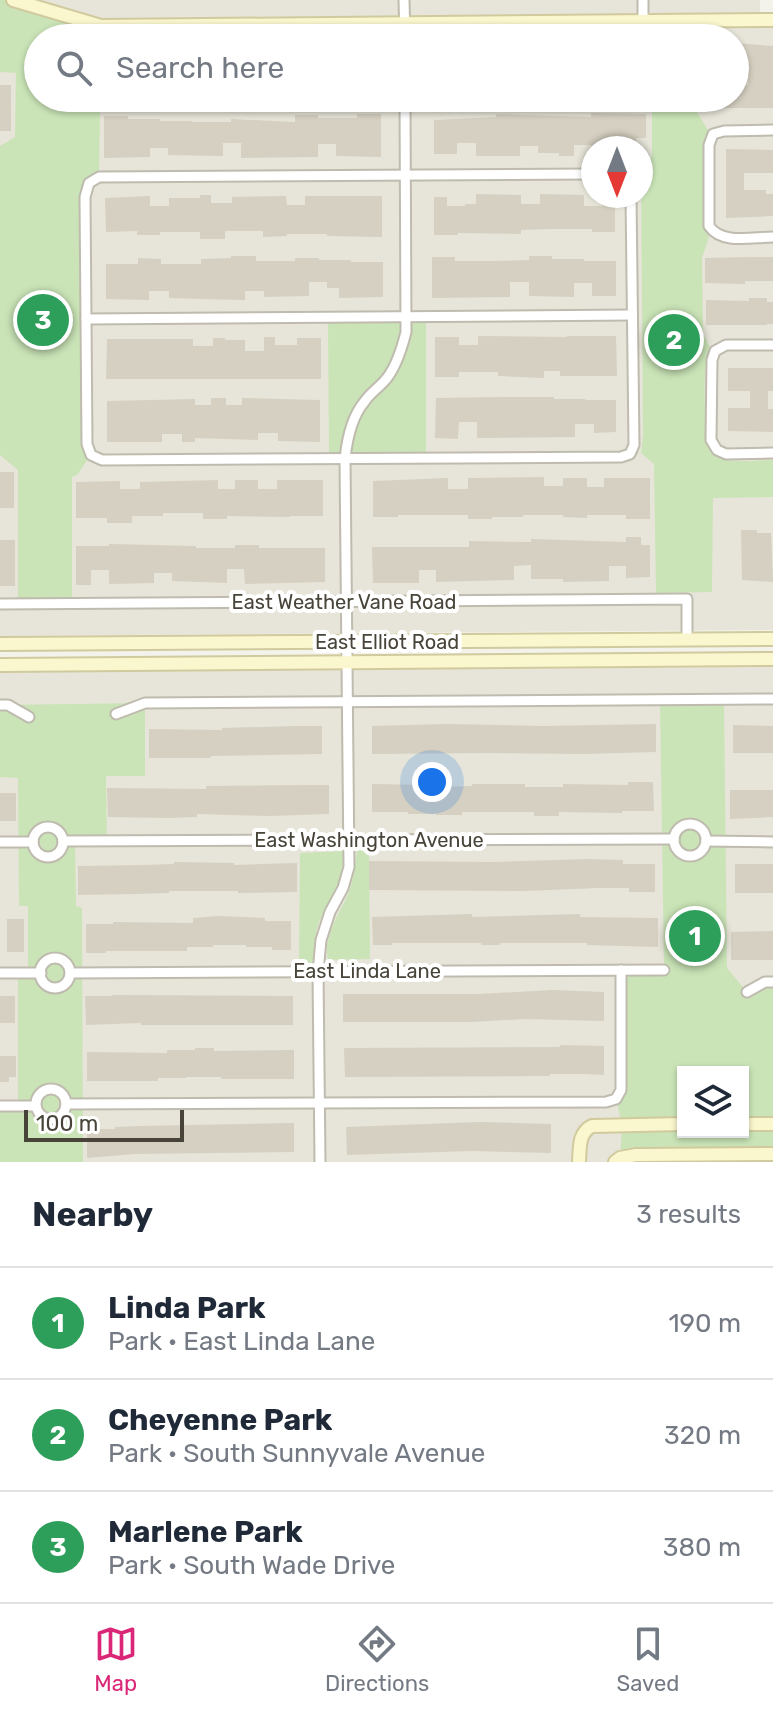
<!DOCTYPE html>
<html lang="en">
<head>
<meta charset="utf-8">
<style>
	:root { --surface:#fff; --page:#f2f2f3; --text:#1f2937; --muted:#747a83; --line:#e0e1e3; --accent:#db2777 }
	body { margin:0; font-family:Rubik,sans-serif; background:var(--page); color:var(--text) }
	.controls { position:absolute; right:24px; bottom:24px; display:grid; overflow:hidden; border-radius:0px; box-shadow:0 2px 6px #0004 }
	.controls button { width:72px; height:72px; display:grid; place-items:center; padding:0; border:0; border-bottom:2px solid var(--line); background:var(--surface); color:var(--text); font:40px sans-serif }
	.compass { position:absolute; left:581px; top:136px; width:72px; height:72px; border-radius:50%; background:var(--surface); box-shadow:0 2px 6px #0004; rotate:180deg }
	.scale { position:absolute; left:24px; bottom:20px; width:160px; box-sizing:border-box; padding-left:8px; border:4px solid #484439; border-top:0; font-size:22px; line-height:28px; white-space:nowrap; color:#484439; -webkit-text-stroke:6px #fff; paint-order:stroke }
	.you { position:absolute; left:432px; top:782px; width:28px; height:28px; margin:-20px; border:6px solid #fff; border-radius:50%; background:#1a73e8; box-shadow:0 0 0 12px #1a73e833 }
	.badge { display:grid; place-items:center; width:52px; height:52px; border-radius:50%; background:var(--accent); color:#fff; font-size:26px; font-weight:700 }
	.pin { position:absolute; translate:-50% -50%; border:4px solid #fff; box-shadow:0 2px 8px #0006 }
	.list { margin:0; padding:0; list-style:none }
	h2 { display:flex; justify-content:space-between; align-items:center; height:104px; margin:0; padding:0 32px; font-size:34px }
	h2 small { font-size:26px; font-weight:400; color:var(--muted) }
	.list li { display:grid; grid-template-columns:52px 1fr auto; gap:24px; align-items:center; box-sizing:border-box; height:112px; padding:0 32px; border-top:2px solid var(--line) }
	.list b { display:block; font-size:30px; white-space:nowrap }
	.list p { margin:0; font-size:26px; white-space:nowrap; color:var(--muted) }
	.list em { font-size:26px; font-style:normal; color:var(--muted) }
	.icon { flex:none; width:44px; height:44px; fill:none; stroke:currentColor; stroke-width:2; stroke-linecap:round; stroke-linejoin:round }
	.map { position:relative; flex:none; width:773px; height:1162px; overflow:hidden }
	.search { position:absolute; background:var(--surface); box-shadow:0 2px 6px #0004; left:24px; right:24px; top:24px; height:88px; display:flex; align-items:center; gap:20px; box-sizing:border-box; padding:0 28px; border-radius:44px; color:var(--muted); font-size:30px }
	.sheet { height:440px; background:var(--surface) }
	nav { display:flex; justify-content:space-around; align-items:center; box-sizing:border-box; height:112px; border-top:2px solid var(--line); background:var(--surface); font-size:22px; color:var(--muted) }
	nav a { display:grid; justify-items:center; gap:4px }
	nav .on { color:var(--accent) }
	.map>svg:first-child { display:block }
</style>
</head>
<body>
<div class="map">
<svg width="773" height="1162" viewBox="0 0 773 1162">
	<rect width="100%" height="100%" fill="#f4f3eb"/>
	<g fill="#e7e5d9" fill-rule="evenodd">
		<path d="M 0,0 L 760,0 L 760,25 L 773,25 L 773,630 L 0,636 ZM 38,38 L 735,38 L 735,98 L 38,98 ZM 593,148 L 641,148 L 641,196 L 593,196 Z"/>
		<path d="M 773,667 L 773,1162 L 0,1162 L 0,672 ZM 683,1072 L 743,1072 L 743,1132 L 683,1132 Z"/>
	</g>
	<g fill="#cae4b7" fill-rule="evenodd">
		<polygon points="0,0 13,0 101,26 131,25 131,38 38,38 38,98 132,98 133,107 100,108 99,177 89,183 85,197 91,455 77,475 72,477 72,604 18,604 18,470 0,455 0,146 15,137 16,73 0,72"/>
		<polygon points="618,27 720,28 720,38 618,38"/>
		<path d="M 618,98 L 697,98 L 697,112 L 708,130 L 704,140 L 704,226 L 709,237 L 702,258 L 703,334 L 710,347 C 701,369 706,415 706,440 C 708,445 709,450 712,453 C 723,465 757,460 773,460 L 773,497 L 713,498 L 712,592 L 656,593 L 654,464 L 641,453 L 643,436 L 641,172 L 652,156 L 652,104 L 618,104 Z"/>
		<polygon points="426,320 426,455 329,456 328,321"/>
		<path d="M 660,700 L 724,700 L 727,968 L 747,992 L 773,982 L 773,1162 L 620,1162 L 622,1124 L 616,1099 L 621,970 L 664,969 ZM 683,1072 L 743,1072 L 743,1132 L 683,1132 Z"/>
		<polygon points="145,703 145,776 106,776 107,841 75,842 76,906 82,908 83,1162 0,1162 0,1106 18,1105 18,973 28,972 28,906 19,906 18,778 0,777 0,705"/>
		<path d="M 369,846 L 370,959 L 328,960 C 323,934 340,914 349,892 C 354,877 356,862 357,847 Z"/>
		<path d="M 344,851 C 343,864 341,878 336,890 C 331,902 322,912 318,925 C 314,938 314,951 314,965 L 299,965 L 300,853 Z"/>
	</g>
	<g fill="#d5d0c1">
		<polygon points="735,43 773,46 773,108 701,108 701,98 735,98 735,85 748,85 748,68 735,68"/>
		<rect x="0" y="85" width="11" height="46"/>
		<polygon points="591,113 646,114 646,138 636,138 636,148 591,148 591,145 574,145 574,156 559,156 559,153 538,153 538,146 520,146 520,156 476,156 476,143 457,143 457,154 434,154 434,120 496,117 496,114 591,117"/>
		<polygon points="357,114 381,114 381,157 336,156 336,144 318,144 318,157 241,158 241,143 223,143 223,156 168,155 168,148 150,148 150,157 104,158 104,116 128,116 128,119 160,119 160,121 192,121 192,122 231,122 231,119 295,122 295,115 318,115 318,118 357,118"/>
		<polygon points="726,149 773,150 773,173 744,173 744,190 766,190 766,194 773,194 773,216 726,218"/>
		<polygon points="476,194 521,195 521,204 540,204 540,194 584,195 584,206 602,206 602,196 615,196 615,232 592,232 592,229 552,229 521,230 521,234 458,233 458,235 434,235 434,197 447,197 447,206 465,206 465,204 476,204"/>
		<polygon points="200,195 211,195 211,203 232,203 232,197 286,196 287,205 305,205 305,196 382,196 382,237 327,236 327,234 287,234 287,236 263,237 263,231 225,231 225,239 200,239 200,232 160,232 160,235 137,235 137,231 106,232 105,198 150,196 150,206 169,206 169,198 200,198"/>
		<polygon points="231,256 256,256 256,261 295,261 295,258 319,258 319,260 351,260 351,262 383,262 383,297 339,298 339,288 327,288 327,282 309,282 309,296 264,297 264,291 245,291 245,300 201,299 169,298 169,291 149,291 149,300 106,299 106,264 138,264 138,258 161,259 161,264 201,264 201,259 231,258"/>
		<polygon points="529,256 552,256 552,259 584,259 584,261 616,261 616,296 592,296 592,283 574,283 574,297 529,296 529,282 510,282 510,297 432,298 432,257 455,257 455,261 498,261 529,260"/>
		<polygon points="749,257 773,257 773,281 745,281 745,284 705,283 705,258"/>
		<polygon points="749,298 767,298 767,302 773,302 773,324 767,324 767,325 706,325 706,300 749,301"/>
		<polygon points="478,336 567,337 567,336 616,336 617,376 560,376 560,371 544,371 544,378 498,376 498,372 459,372 459,377 435,377 435,337 459,337 459,345 478,345"/>
		<polygon points="264,337 275,337 275,345 297,345 297,338 321,338 321,379 106,379 107,339 193,339 193,346 213,346 213,338 225,338 225,340 245,340 245,351 264,351"/>
		<polygon points="728,368 773,368 773,391 768,391 768,409 773,409 773,432 728,431 728,408 750,408 750,391 728,391"/>
		<polygon points="499,397 554,397 554,399 585,399 585,400 616,400 616,432 594,433 594,424 575,424 575,437 477,438 477,422 459,422 458,439 435,438 436,398"/>
		<polygon points="211,398 226,398 226,405 242,405 242,398 320,400 320,442 278,441 278,433 258,433 258,440 195,438 195,442 182,442 182,434 162,434 162,442 107,442 107,401 195,399 195,405 211,405"/>
		<rect x="0" y="472" width="14" height="36"/>
		<polygon points="544,477 544,486 563,486 563,478 587,478 587,487 604,487 604,478 650,478 650,519 626,519 626,515 587,515 587,518 563,517 563,515 523,515 523,517 492,517 492,519 468,519 468,515 398,515 398,517 373,517 373,481 448,478 448,489 468,489 468,478"/>
		<polygon points="218,480 218,489 235,489 235,480 258,480 258,489 277,489 277,480 323,480 323,516 290,516 290,517 227,516 227,519 203,519 203,513 163,513 163,516 132,516 132,523 107,523 107,518 76,518 76,482 120,481 120,489 140,489 140,482"/>
		<polygon points="741,530 757,530 757,533 771,533 773,582 742,580"/>
		<polygon points="626,537 641,537 641,545 650,545 650,577 626,578 626,566 609,566 609,581 563,582 563,579 531,579 531,565 514,566 514,580 436,582 436,570 419,570 419,583 373,583 372,547 469,547 469,541 531,542 531,539 626,542"/>
		<rect x="0" y="540" width="15" height="46"/>
		<polygon points="109,544 196,546 196,548 235,548 235,545 259,545 259,548 325,548 325,582 245,584 244,569 227,569 227,583 172,581 172,573 154,573 154,583 109,584 109,570 91,570 91,585 76,585 76,546 109,546"/>
		<polygon points="447,724 544,726 656,724 656,752 584,754 487,753 372,754 372,726"/>
		<polygon points="733,725 773,726 773,753 733,753"/>
		<polygon points="296,726 322,726 322,754 211,756 211,758 149,758 149,729 222,730 222,728"/>
		<polygon points="628,782 653,782 654,811 622,811 622,813 559,812 559,816 534,816 534,812 462,812 462,815 436,815 436,814 408,814 408,812 372,812 372,784 434,785 434,787 472,786 472,784 525,784 525,787 563,787 563,784 628,785"/>
		<polygon points="304,785 329,785 329,814 269,816 197,814 197,817 169,818 108,817 107,788 206,789 206,786"/>
		<polygon points="730,790 773,790 773,817 730,819"/>
		<rect x="0" y="793" width="16" height="28"/>
		<polygon points="588,859 623,860 623,864 655,864 655,892 629,892 629,888 598,888 525,891 369,890 369,861 495,862"/>
		<polygon points="174,862 234,863 234,865 297,863 297,892 238,893 238,891 169,891 169,893 135,894 78,895 78,866 144,865 174,864"/>
		<rect x="735" y="864" width="38" height="29"/>
		<polygon points="472,914 472,917 580,914 580,917 658,918 658,947 587,945 587,943 500,943 500,945 481,945 481,943 392,943 392,945 373,945 372,917"/>
		<polygon points="219,916 265,918 265,921 291,921 291,950 272,950 272,947 246,947 246,945 213,945 213,947 187,947 187,951 106,951 106,953 86,953 86,924 113,924 113,922 193,923 193,918"/>
		<rect x="7" y="919" width="17" height="33"/>
		<polygon points="773,931 773,960 731,960 731,932"/>
		<polygon points="552,990 604,992 604,1021 524,1019 471,1022 343,1022 343,994 478,994"/>
		<polygon points="112,995 293,996 293,1025 141,1025 141,1023 86,1025 85,996 112,996"/>
		<rect x="0" y="996" width="15" height="27"/>
		<polygon points="560,1045 604,1046 604,1075 585,1074 550,1074 550,1076 345,1077 344,1048 560,1047"/>
		<polygon points="195,1048 214,1048 214,1051 294,1050 294,1079 221,1079 221,1077 186,1077 186,1078 158,1078 158,1081 87,1081 87,1052 167,1053 167,1050 195,1050"/>
		<polygon points="0,1056 16,1056 16,1077 9,1077 9,1082 0,1082"/>
		<polygon points="480,1122 551,1124 551,1153 472,1151 347,1155 346,1127"/>
		<polygon points="294,1123 294,1152 134,1154 87,1158 87,1129 115,1129 115,1127 139,1126"/>
	</g>
	<g fill="none" stroke-linecap="round" stroke-linejoin="round">
		<defs>
			<g id="street">
				<polyline points="404,0 405,38"/>
				<polyline points="643,21 643,0"/>
				<path d="M 773,130 L 724,131 L 713,134 L 709,145 L 709,226 C 722,245 752,237 773,237"/>
				<polyline points="593,174 99,177 89,183 85,197 87,444 91,455 102,460 621,457 630,454 634,445 631,196"/>
				<polyline points="86,319 632,315"/>
				<polyline points="773,345 726,345 715,351 712,360 711,440 717,450 726,454 773,453"/>
				<polyline points="0,604 687,599 687,639"/>
				<polyline points="0,705 8,705 29,717"/>
				<polyline points="116,714 145,703 773,699"/>
				<circle cx="690" cy="840" r="16"/>
				<circle cx="48" cy="842" r="15"/>
				<polyline points="63,841 674,839"/>
				<polyline points="706,841 773,842"/>
				<polyline points="0,842 33,842"/>
				<circle cx="55" cy="973" r="15"/>
				<polyline points="0,973 41,973"/>
				<polyline points="71,973 664,970"/>
				<polyline points="747,992 765,982 773,982"/>
				<circle cx="51" cy="1104" r="15"/>
				<polyline points="66,1104 606,1102 616,1099 621,1090 621,970"/>
				<polyline points="0,1106 35,1106"/>
				<path d="M 320,1162 L 318,972 L 321,940 L 330,912 L 343,888 L 349,867 L 345,459 C 347,439 352,416 365,401 C 371,392 380,387 387,378 C 397,365 402,348 406,332 L 405,98"/>
			</g>
			<g id="secondary">
				<polyline points="13,0 101,26 773,20"/>
				<polyline points="0,644 773,639"/>
				<polyline points="0,665 773,659"/>
				<polyline points="743,1124 773,1124"/>
				<path d="M 579,1162 C 580,1148 578,1133 592,1126 L 683,1124"/>
				<polyline points="615,1162 620,1158 636,1155 773,1154"/>
			</g>
		</defs>
		<use href="#street" stroke="#bfbbae" stroke-width="13"/>
		<use href="#secondary" stroke="#d0ca9e" stroke-width="16"/>
		<use href="#street" stroke="#fff" stroke-width="9"/>
		<use href="#secondary" stroke="#faf6ce" stroke-width="12"/>
	</g>
	<g text-anchor="middle" stroke-width="8" stroke-linejoin="round" paint-order="stroke">
		<g font-size="20" fill="#484439" stroke="#fff">
			<text x="344" y="609">East Weather Vane Road</text>
			<text x="387" y="649">East Elliot Road</text>
			<text x="369" y="847">East Washington Avenue</text>
			<text x="367" y="978">East Linda Lane</text>
		</g>
	</g>
</svg>
<div class="controls">
<button><svg class="icon" aria-label="layers" viewBox="0 0 24 24"><path d="M12 4l9 5-9 5-9-5zM3 14l9 5 9-5"/></svg></button>
</div>
<svg class="compass" viewBox="-18 -18 36 36"><path d="M0-13l5 13h-10z" fill="#e53935"/><path d="M0 13l5-13h-10z" fill="#747a83"/></svg>
<div class="scale">100 m</div>
<div class="you"></div>
<div class="pin badge" style="left:695px;top:936px;background:#2e9e5b">1</div>
<div class="pin badge" style="left:674px;top:340px;background:#2e9e5b">2</div>
<div class="pin badge" style="left:43px;top:320px;background:#2e9e5b">3</div>
<div class="search"><svg class="icon" aria-label="search" viewBox="0 0 24 24"><circle cx="10" cy="10" r="6"/><path d="M15 15l6 6"/></svg>Search here</div>
</div>
<section class="sheet">
<h2>Nearby<small>3 results</small></h2>
<ul class="list">
<li><span class="badge" style="background:#2e9e5b">1</span><div><b>Linda Park</b><p>Park · East Linda Lane</p></div><em>190 m</em></li>
<li><span class="badge" style="background:#2e9e5b">2</span><div><b>Cheyenne Park</b><p>Park · South Sunnyvale Avenue</p></div><em>320 m</em></li>
<li><span class="badge" style="background:#2e9e5b">3</span><div><b>Marlene Park</b><p>Park · South Wade Drive</p></div><em>380 m</em></li>
</ul>
</section>
<nav>
<a class="on"><svg class="icon" aria-label="map" viewBox="0 0 24 24"><path d="M3 6l6-2 6 2 6-2v14l-6 2-6-2-6 2zM9 4v14M15 6v14"/></svg>Map</a>
<a><svg class="icon" aria-label="directions" viewBox="0 0 24 24"><path d="M12 3l9 9-9 9-9-9zM9 14v-3h6M13 9l2 2-2 2"/></svg>Directions</a>
<a><svg class="icon" aria-label="saved" viewBox="0 0 24 24"><path d="M7 4h10v16l-5-4-5 4z"/></svg>Saved</a>
</nav>
</body>
</html>
